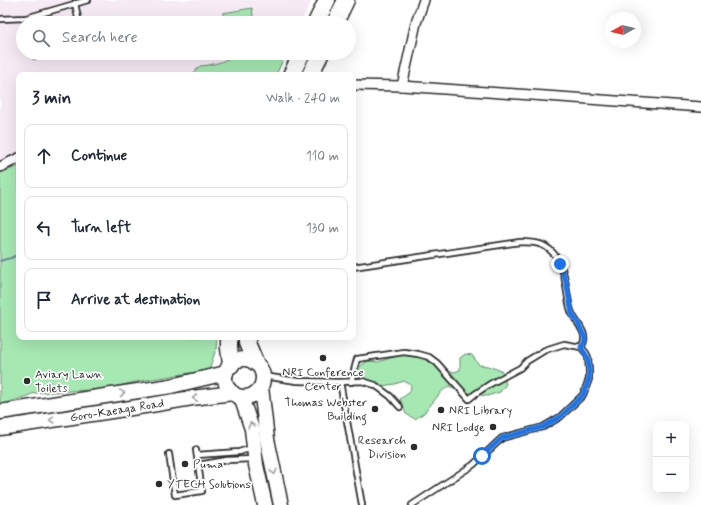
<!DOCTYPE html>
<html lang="en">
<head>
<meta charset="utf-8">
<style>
	:root { --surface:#fff; --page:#f6f6f7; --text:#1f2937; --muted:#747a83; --line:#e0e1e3 }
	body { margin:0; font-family:Mynerve,sans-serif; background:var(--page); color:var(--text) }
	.controls { position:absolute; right:12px; bottom:12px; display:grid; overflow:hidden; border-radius:8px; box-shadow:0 4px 16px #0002 }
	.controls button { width:36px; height:36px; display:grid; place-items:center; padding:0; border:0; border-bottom:1px solid var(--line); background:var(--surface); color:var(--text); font:20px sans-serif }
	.compass { position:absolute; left:605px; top:12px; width:36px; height:36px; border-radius:50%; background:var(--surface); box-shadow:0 4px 16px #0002; rotate:262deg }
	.stop { position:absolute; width:12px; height:12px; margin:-9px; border:3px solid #1a73e8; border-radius:50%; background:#fff }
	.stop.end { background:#1a73e8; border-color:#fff; box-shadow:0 1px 4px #0008 }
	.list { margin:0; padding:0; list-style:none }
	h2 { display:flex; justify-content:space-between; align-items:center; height:52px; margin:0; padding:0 16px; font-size:17px }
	h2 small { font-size:13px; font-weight:400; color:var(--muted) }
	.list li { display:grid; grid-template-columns:26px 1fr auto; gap:12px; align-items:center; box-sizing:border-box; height:64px; margin:0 8px 8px; padding:0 8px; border:1px solid var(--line); border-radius:8px }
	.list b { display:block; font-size:15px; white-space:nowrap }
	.list em { font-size:13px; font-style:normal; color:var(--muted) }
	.icon { flex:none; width:22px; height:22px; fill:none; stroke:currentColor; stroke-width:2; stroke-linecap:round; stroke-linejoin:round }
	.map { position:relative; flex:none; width:701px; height:505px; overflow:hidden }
	.search { position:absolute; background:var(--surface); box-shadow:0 4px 16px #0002; left:16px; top:16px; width:340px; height:44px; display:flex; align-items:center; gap:10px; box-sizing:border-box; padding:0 14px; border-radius:22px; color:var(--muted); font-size:15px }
	.panel { position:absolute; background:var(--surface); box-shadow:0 4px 16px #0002; left:16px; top:72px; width:340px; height:268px; border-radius:8px }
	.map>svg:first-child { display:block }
</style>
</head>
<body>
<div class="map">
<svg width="701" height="505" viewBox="0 0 701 505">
	<rect width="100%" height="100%" fill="#fff"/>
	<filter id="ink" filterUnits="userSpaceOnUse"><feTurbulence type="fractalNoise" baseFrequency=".025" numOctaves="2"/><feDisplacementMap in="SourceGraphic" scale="8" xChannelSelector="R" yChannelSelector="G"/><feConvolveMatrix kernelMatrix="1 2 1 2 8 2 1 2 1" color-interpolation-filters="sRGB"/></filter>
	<g filter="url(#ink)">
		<polygon fill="#f6eaf5" points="0,0 312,0 300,23 23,23 23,53 286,53 276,75 19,75 19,166 0,173"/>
		<g fill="#a5e8b2" stroke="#688a6e">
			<polygon points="252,8 254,23 224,23 223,13"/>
			<path d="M 235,53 L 286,53 L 276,75 L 192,75 L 200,66 C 213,65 226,62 235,53 Z"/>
			<polygon points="19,166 19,337 217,337 216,349 209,370 140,381 105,389 35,393 5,404 0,404 0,173"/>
			<polygon points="465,354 472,355 479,365 488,366 502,371 506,384 500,392 487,396 460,392 449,386 442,391 424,413 415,419 406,414 400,399 410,392 411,385 404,381 395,384 382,386 373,381 365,379 358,373 360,366 368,361 378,362 400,355 431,355 440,371 454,372 460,370 460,358"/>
		</g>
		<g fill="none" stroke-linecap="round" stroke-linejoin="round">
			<polyline stroke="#668b9f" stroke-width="2" points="0,261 3,260 11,258 19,254"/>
			<defs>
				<g id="lane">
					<polyline points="75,3 79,23"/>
					<polyline points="0,19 26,18 88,0"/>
					<polyline points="34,53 35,56"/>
					<path d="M 353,267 L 520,242 C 536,242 547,243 557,258 C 560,262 561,267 563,272 C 567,285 567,299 571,311 C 575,323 591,334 581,347"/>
					<polyline points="263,376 297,381 340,382 362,381 375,385 390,396 400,407"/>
					<polyline points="340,382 362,505"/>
					<polyline points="351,382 357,359 404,352 418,354 429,357 437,363 469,399 475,394 490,384 520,368 527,361 545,350 564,344 581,347 586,353 588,357 589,371 589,379 583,395 560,417 543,427 502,438 473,465 412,505"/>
					<polyline points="169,454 175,495 202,491 196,450"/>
					<polyline points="197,455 239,452 252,448"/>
					<polyline points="198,465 227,460 254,459"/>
				</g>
				<g id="street">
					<polyline points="353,85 402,86 701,107"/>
					<polyline points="402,86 416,23 424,0"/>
					<polyline points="0,167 19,158"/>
				</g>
				<g id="primary">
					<circle cx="244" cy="378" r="19"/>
					<polyline points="261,387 267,439 281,505"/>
					<polyline points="241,397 252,429 256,465 265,505"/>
					<polyline points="0,412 171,386 226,373"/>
					<polyline points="0,428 151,405 192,398 233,393"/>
				</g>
				<g id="highway">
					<polyline points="316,23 327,0"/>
					<polyline points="335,23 346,0"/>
					<polyline points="291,75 302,53"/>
					<polyline points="310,75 321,53"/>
					<polyline points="229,337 229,348 231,365"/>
					<polyline points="247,337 247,343 255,362"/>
				</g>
			</defs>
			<use href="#lane" stroke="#2b2b2b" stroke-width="8"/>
			<use href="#street" stroke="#2b2b2b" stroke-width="12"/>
			<use href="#primary" stroke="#2b2b2b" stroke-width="17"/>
			<use href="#highway" stroke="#2b2b2b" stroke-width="19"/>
			<use href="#lane" stroke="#fff" stroke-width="4.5"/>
			<use href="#street" stroke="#fff" stroke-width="9"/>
			<use href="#primary" stroke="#fff" stroke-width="14"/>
			<use href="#highway" stroke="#fff" stroke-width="16"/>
		</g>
		<defs><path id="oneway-chevron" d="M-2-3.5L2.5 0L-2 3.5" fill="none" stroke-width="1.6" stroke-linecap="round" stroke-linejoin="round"/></defs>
		<g stroke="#a0a0a0">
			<use href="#oneway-chevron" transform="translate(122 393) rotate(-9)"/>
			<use href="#oneway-chevron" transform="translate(195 398) rotate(172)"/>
			<use href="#oneway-chevron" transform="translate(52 420) rotate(172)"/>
			<use href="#oneway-chevron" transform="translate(251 425) rotate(-106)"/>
			<use href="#oneway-chevron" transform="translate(274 472) rotate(77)"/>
		</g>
	</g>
	<g fill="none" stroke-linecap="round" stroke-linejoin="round" filter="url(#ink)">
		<polyline stroke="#1a73e8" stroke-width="5" points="482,456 502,438 543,427 560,417 583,395 589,379 589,371 588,358 581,347 584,343 585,338 578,323 572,314 566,282 560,264"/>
	</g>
	<g fill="#2b2b2b" stroke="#fff" stroke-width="1.5">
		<circle cx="323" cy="358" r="4"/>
		<circle cx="27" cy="381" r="4"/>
		<circle cx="375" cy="409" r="4"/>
		<circle cx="441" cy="410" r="4"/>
		<circle cx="493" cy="427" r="4"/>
		<circle cx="414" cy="447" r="4"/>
		<circle cx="185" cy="464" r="4"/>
		<circle cx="159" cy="484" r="4"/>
	</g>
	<g text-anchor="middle" stroke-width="3.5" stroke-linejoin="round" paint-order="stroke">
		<g font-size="12" fill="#2b2b2b" stroke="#fff" text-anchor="start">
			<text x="323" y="376" text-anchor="middle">NRI Conference<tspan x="323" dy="14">Center</tspan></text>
			<text x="35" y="378">Aviary Lawn<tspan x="35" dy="14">Toilets</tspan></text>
			<text x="367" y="406" text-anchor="end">Thomas Webster<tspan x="367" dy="14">Building</tspan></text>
			<text x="449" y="414">NRI Library</text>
			<text x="485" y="431" text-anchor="end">NRI Lodge</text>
			<text x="406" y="444" text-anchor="end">Research<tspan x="406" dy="14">Division</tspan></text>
			<text x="193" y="468">Puma</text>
			<text x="167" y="488">YTECH Solutions</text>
		</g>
		<g font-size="12" fill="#2b2b2b" stroke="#fff">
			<text transform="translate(117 410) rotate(-9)" y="4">Goro-Kaeaga Road</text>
		</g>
	</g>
</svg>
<div class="controls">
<button>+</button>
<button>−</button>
</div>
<svg class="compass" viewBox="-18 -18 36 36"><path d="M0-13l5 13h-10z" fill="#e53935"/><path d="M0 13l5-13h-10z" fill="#747a83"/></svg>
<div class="stop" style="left:482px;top:456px"></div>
<div class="stop end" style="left:560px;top:264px"></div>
<div class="search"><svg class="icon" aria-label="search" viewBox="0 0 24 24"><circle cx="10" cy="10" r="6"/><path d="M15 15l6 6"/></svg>Search here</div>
<section class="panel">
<h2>3 min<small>Walk · 240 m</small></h2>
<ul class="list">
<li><svg class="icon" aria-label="ahead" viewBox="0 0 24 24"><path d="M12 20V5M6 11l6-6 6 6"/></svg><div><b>Continue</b></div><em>110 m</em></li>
<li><svg class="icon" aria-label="left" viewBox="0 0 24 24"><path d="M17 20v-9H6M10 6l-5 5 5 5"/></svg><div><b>Turn left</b></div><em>130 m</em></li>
<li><svg class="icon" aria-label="arrive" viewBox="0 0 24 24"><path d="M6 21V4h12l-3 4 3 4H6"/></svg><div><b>Arrive at destination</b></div></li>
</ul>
</section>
</div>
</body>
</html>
